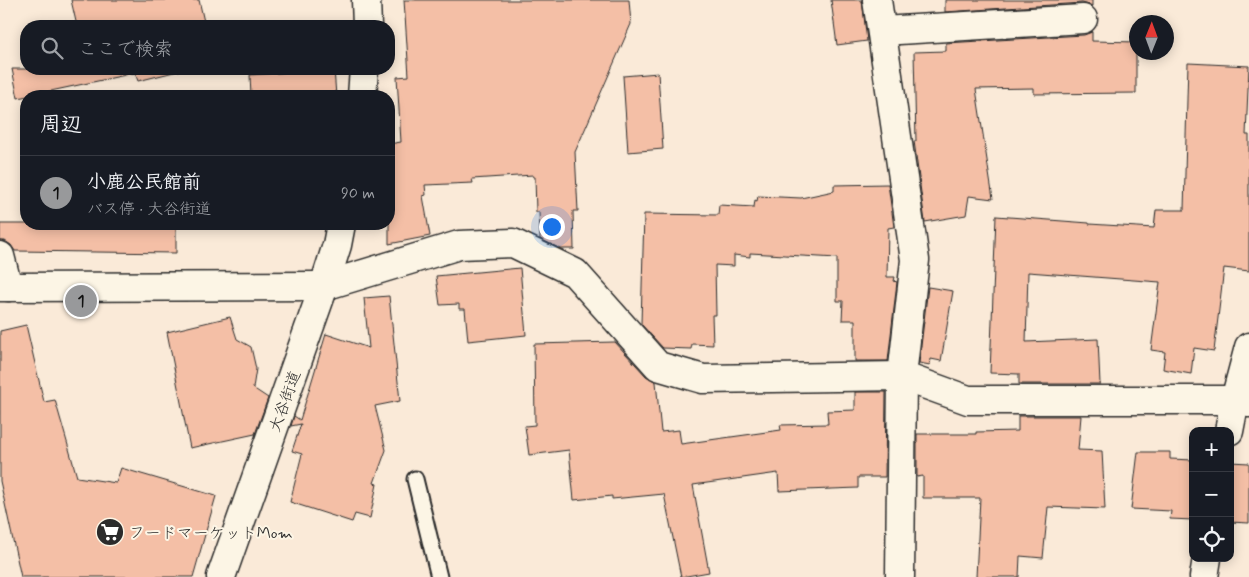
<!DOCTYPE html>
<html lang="ja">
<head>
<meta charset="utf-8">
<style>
	:root { --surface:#171b24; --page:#242831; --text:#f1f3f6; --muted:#9ea1a6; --line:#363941; --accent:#98999b }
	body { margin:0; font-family:Mynerve,"Klee One",sans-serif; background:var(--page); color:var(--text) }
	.controls { position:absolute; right:15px; bottom:15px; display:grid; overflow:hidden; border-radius:10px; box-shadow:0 2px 12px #0003 }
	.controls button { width:45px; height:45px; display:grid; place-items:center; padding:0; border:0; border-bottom:1px solid var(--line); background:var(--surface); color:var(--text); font:25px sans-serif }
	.compass { position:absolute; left:1129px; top:15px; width:45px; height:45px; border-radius:50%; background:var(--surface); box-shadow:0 2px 12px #0003; rotate:1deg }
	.you { position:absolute; left:551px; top:226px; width:18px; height:18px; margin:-12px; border:4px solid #fff; border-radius:50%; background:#1a73e8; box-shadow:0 0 0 8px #1a73e833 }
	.badge { display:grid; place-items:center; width:32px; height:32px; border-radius:50%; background:var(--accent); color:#111; font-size:16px; font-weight:700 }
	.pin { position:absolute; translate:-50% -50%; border:2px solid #fff; box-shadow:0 1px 5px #0006 }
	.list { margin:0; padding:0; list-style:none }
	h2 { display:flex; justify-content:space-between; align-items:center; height:65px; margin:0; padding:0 20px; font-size:21px }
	h2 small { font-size:16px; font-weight:400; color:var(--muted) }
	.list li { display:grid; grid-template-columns:32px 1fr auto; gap:15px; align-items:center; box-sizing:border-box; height:75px; padding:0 20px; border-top:1px solid var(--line) }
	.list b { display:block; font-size:19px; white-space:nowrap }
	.list p { margin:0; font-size:16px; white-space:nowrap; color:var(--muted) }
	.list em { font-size:16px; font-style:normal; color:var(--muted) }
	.icon { flex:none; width:28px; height:28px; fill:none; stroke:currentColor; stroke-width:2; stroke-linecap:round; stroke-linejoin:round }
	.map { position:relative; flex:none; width:1249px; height:577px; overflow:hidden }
	.search { position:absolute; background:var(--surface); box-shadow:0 2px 12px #0003; left:20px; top:20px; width:375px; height:55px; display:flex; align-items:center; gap:12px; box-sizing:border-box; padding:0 18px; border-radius:20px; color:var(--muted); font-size:19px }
	.panel { position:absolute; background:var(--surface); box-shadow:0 2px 12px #0003; left:20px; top:90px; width:375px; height:140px; border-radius:20px }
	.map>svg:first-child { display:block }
</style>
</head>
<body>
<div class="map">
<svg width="1249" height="577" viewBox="0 0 1249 577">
	<rect width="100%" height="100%" fill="#faead8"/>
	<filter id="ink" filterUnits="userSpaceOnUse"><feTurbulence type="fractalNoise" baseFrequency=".02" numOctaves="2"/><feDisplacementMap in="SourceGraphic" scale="10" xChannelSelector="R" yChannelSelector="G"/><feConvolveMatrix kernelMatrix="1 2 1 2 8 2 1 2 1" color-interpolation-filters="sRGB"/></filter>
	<g filter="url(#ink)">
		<g fill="#f4bfa6" stroke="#2b2b2b">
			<polygon points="71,0 199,0 205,26 77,26"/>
			<polygon points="404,0 629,0 631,24 575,152 578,211 573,211 574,249 561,249 540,239 539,212 536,212 535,177 533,177 533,175 472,179 473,183 425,185 426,195 423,196 430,236 389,244 389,144 401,142 397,77 409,76"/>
			<polygon points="831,0 862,0 867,41 837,45"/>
			<polygon points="945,0 1092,0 1092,6 1090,5 1082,3 945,12"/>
			<polygon points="1092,32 1092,41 1136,42 1136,93 1034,94 1034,88 976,89 993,199 969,196 966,215 925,222 914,141 916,141 914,52 946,51 946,43 1084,35"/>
			<polygon points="1188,63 1249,66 1246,135 1249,135 1249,271 1224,268 1214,351 1194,348 1191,374 1163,369 1165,352 1151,350 1160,282 1028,272 1026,342 1098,339 1100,384 1019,384 1019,374 990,373 996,216 1089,223 1089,224 1154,228 1156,210 1184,210"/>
			<polygon points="12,69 186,69 138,81 135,73 18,98"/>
			<polygon points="334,69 336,96 251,96 250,75"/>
			<polygon points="658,73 663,149 628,152 623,76"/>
			<polygon points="888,184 894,227 888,228 887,277 895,277 894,281 897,282 888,361 855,361 855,320 842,320 843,301 837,301 837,258 750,253 750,257 734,255 734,266 715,265 716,315 712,315 713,345 692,344 691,349 663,348 641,324 644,214 718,215 719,205 754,207 755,200 757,201 758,196 801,198 834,191 834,185"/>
			<polygon points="0,224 176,224 176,253 15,251 11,245 5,241 0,241"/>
			<polygon points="520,268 526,335 468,341 465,309 459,309 459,304 440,305 436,276"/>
			<polygon points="928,287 953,291 941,361 931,359 930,365 919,363"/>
			<polygon points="389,296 400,401 375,406 386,450 374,483 377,484 370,518 355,514 352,522 290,502 302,454 292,451 301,424 291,426 294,416 300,420 326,334 369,348 364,298"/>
			<polygon points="230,317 237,339 251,347 256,369 253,388 268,398 255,434 190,448 167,332"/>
			<polygon points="26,325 44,402 55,400 77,477 116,483 121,468 216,496 193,577 21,577 0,481 0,331"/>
			<polygon points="615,342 646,376 656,382 661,432 679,430 681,444 781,430 780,425 828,424 827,411 855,410 855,392 886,392 885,477 858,477 858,488 779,491 778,473 693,485 709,572 681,577 664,494 612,499 612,496 574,500 569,450 529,455 525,426 535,425 534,344"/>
			<polygon points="1018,416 1081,416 1078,450 1102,451 1105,509 1048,507 1043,558 1020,556 1019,577 976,577 980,498 923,498 923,476 917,477 917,434 976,434 976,432 1018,431"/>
			<polygon points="1138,452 1170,452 1170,459 1193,460 1193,520 1170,519 1171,511 1131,509"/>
			<polygon points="1230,462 1249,463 1249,523 1230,522"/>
		</g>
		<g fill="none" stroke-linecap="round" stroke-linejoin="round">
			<defs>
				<polyline id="service" points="415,479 439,577"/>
				<g id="minor">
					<polyline points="877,0 915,260 902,376 900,577"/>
					<polyline points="882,31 1083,19"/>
					<polyline points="0,256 8,287"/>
					<polyline points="324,286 459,245 513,243 575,273 658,366 703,379 902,376 968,400 1235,400 1249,403"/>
					<polyline points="1229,431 1235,400 1249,347"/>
					<polyline points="1204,577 1207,558"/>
				</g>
				<g id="tertiary">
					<polyline points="366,0 367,26"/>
					<polyline points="362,96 364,69"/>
					<polyline points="0,287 324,286"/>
					<polyline points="221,577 324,286 337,245 341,224"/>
				</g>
			</defs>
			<use href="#service" stroke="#2b2b2b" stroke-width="19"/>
			<use href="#minor" stroke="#2b2b2b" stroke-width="31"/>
			<use href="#tertiary" stroke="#2b2b2b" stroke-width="31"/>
			<use href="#service" stroke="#fcf5e5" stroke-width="15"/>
			<use href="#minor" stroke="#fcf5e5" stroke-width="28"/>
			<use href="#tertiary" stroke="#fcf5e5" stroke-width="28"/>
		</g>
	</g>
	<defs>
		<symbol id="supermarket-disc" viewBox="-11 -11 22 22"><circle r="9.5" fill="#2b2b2b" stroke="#fcf5e5"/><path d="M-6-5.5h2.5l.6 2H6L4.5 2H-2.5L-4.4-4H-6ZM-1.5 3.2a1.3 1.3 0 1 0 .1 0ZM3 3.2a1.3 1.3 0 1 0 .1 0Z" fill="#fff"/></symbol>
	</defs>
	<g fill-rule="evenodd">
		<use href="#supermarket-disc" x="94" y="516" width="32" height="32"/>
	</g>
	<g text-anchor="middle" stroke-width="4" stroke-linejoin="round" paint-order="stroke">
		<g font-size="16" fill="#2b2b2b" stroke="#fcf5e5">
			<text transform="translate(284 401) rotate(-70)" y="6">大谷街道</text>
		</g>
		<g font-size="16" fill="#2b2b2b" stroke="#fcf5e5" text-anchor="start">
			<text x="129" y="538">フードマーケットMom</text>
		</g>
	</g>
</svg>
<div class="controls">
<button>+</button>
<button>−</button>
<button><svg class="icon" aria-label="locate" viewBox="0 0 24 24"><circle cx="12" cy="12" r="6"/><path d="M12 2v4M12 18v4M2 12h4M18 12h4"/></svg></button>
</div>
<svg class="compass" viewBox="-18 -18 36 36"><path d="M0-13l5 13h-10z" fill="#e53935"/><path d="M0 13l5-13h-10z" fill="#9ea1a6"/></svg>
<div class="you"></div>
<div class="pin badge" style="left:81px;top:301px">1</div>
<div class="search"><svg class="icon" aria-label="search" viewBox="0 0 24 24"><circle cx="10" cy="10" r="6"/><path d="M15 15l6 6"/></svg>ここで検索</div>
<section class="panel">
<h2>周辺<small></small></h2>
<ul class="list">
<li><span class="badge">1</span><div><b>小鹿公民館前</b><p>バス停 · 大谷街道</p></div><em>90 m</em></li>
</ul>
</section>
</div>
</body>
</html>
